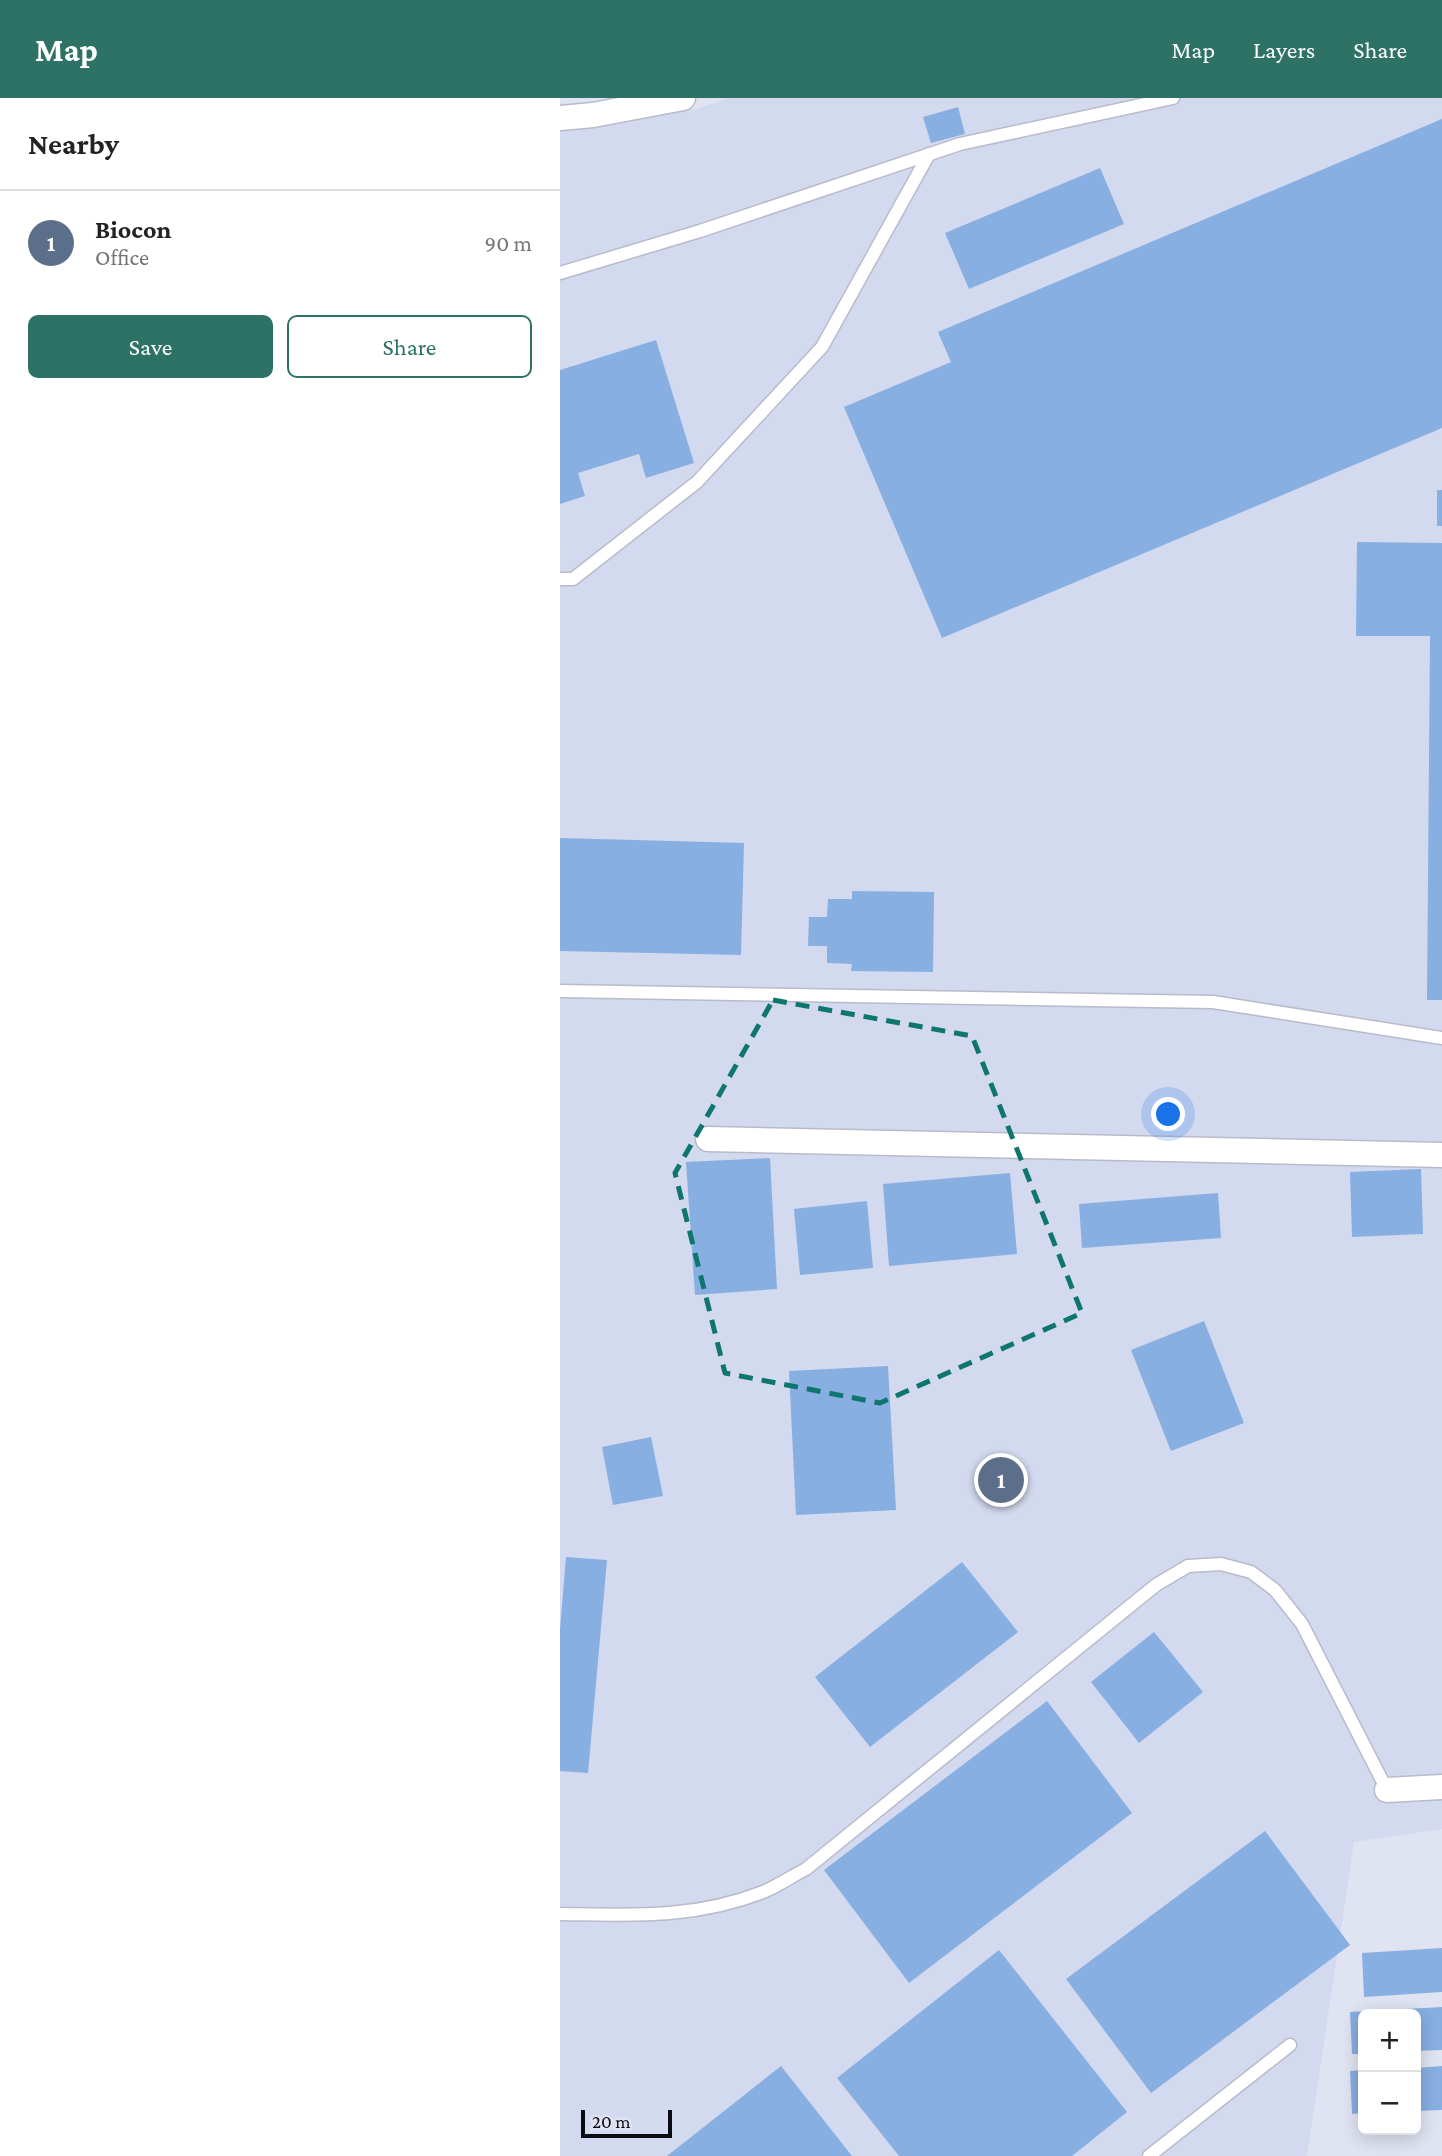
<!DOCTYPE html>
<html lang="en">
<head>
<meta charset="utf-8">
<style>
	:root { --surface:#fff; --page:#f2f2f2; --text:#222; --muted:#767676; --line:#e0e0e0; --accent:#2d7265 }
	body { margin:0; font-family:"Crimson Pro",serif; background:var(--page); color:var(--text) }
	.controls { position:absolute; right:21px; bottom:21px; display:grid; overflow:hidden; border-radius:10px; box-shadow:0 4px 18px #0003 }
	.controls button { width:63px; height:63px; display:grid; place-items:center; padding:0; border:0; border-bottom:2px solid var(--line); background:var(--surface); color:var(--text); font:35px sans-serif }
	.scale { position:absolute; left:21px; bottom:18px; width:91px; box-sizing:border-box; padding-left:7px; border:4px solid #0b0c11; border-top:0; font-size:19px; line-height:24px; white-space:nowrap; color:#0b0c11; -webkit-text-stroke:5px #e0e4f2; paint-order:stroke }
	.you { position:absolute; left:609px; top:1017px; width:24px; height:24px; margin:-18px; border:5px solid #fff; border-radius:50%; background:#1a73e8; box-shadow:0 0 0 10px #1a73e833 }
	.badge { display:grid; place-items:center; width:46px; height:46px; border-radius:50%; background:var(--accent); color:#fff; font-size:23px; font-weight:700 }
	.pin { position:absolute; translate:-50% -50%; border:4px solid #fff; box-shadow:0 2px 7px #0006 }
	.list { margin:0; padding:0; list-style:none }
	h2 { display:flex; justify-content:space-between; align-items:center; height:91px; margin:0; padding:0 28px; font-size:30px }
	h2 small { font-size:23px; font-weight:400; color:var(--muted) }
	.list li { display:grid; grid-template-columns:46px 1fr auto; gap:21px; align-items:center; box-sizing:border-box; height:105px; padding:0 28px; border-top:2px solid var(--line) }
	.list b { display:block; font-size:26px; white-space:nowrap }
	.list p { margin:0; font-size:23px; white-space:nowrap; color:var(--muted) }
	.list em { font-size:23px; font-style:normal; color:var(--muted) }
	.actions { display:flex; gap:14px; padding:21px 28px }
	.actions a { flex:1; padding:16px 0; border:2px solid var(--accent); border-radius:10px; text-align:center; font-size:24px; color:var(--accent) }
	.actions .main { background:var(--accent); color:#fff }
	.map { position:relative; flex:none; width:882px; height:2058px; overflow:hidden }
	header { display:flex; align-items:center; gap:42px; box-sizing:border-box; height:98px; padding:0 35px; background:var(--accent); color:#fff }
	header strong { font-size:33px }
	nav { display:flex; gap:38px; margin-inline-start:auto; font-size:24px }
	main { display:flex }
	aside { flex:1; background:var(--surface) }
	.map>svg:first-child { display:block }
</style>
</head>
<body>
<header>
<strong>Map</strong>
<nav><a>Map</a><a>Layers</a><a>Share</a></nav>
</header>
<main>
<aside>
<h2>Nearby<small></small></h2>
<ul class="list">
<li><span class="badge" style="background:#5c6f8a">1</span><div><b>Biocon</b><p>Office</p></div><em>90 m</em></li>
</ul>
<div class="actions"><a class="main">Save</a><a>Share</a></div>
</aside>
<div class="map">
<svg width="882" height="2058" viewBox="0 0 882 2058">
	<rect width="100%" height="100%" fill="#e0e4f2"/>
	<polygon fill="#d3d9ee" points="168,0 882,0 882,1731 794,1744 747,2058 0,2058 0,30 137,11"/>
	<g fill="#87afe2">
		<polygon points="398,9 405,36 371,45 363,19"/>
		<polygon points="882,21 882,330 382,540 284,309 391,264 378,234"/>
		<polygon points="540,70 564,126 409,191 385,135"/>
		<polygon points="96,242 134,365 86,380 79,356 18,375 25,398 0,406 0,272"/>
		<rect x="877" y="392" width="5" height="36"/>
		<polygon points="797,444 882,445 882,902 867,902 870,538 796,538"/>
		<polygon points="0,740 184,745 181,857 0,853"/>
		<polygon points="292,793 374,794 373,874 291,873 292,866 267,865 267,848 248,848 249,819 267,819 268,801 292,801"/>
		<polygon points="210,1060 217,1191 135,1197 126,1064"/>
		<polygon points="861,1071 863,1136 792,1139 790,1074"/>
		<polygon points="450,1075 457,1156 329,1168 323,1086"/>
		<polygon points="658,1095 661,1140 522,1150 519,1106"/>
		<polygon points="307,1103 313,1170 240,1177 234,1111"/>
		<polygon points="644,1223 684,1325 611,1353 571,1252"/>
		<polygon points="328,1268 336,1412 236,1417 229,1273"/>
		<polygon points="91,1339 103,1398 53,1407 42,1349"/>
		<polygon points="6,1459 47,1462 28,1675 0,1673 0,1532"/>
		<polygon points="402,1464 458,1534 310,1649 255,1579"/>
		<polygon points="594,1534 643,1594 579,1645 531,1584"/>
		<polygon points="487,1603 572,1715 349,1885 264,1772"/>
		<polygon points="705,1733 790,1847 591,1995 506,1881"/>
		<polygon points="882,1850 882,1894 804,1899 802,1855"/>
		<polygon points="439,1852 567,2014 512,2058 339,2058 277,1980"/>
		<polygon points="882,1909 882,1952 856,1953 856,1916 803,1916 803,1956 792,1956 790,1914"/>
		<polygon points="221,1968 292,2058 107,2058"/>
		<polygon points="882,1968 882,2012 856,2013 856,1970"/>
		<polygon points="803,1972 803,2015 792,2016 790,1973"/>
	</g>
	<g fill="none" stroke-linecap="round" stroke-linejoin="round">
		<defs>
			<g id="lane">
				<polyline points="0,175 140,133 400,46 613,0"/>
				<polyline points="0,481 13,481 137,384 262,249 369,56"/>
				<polyline points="0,893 653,904 882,940"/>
				<path d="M 0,1816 C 72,1817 134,1821 203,1794 C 218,1788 232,1778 246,1771 L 596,1487 L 628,1468 L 661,1466 L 691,1474 L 715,1492 L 742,1526 L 827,1692"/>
				<polyline points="589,2058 730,1947"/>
			</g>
			<g id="street">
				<polyline points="0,20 33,17 123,0"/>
				<polyline points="148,1041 882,1057"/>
				<polyline points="827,1692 882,1689"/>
			</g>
		</defs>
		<use href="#lane" stroke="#b8bbca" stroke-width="15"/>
		<use href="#street" stroke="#b8bbca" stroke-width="27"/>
		<use href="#lane" stroke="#fff" stroke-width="12"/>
		<use href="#street" stroke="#fff" stroke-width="24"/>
	</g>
	<path fill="none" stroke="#0f766e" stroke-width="5" stroke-dasharray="14 9" stroke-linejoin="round" d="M 213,902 L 412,938 L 522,1215 L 320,1305 L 165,1275 L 115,1075 Z"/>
</svg>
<div class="controls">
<button>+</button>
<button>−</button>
</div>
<div class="scale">20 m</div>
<div class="you"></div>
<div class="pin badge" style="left:441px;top:1382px;background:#5c6f8a">1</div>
</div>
</main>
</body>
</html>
